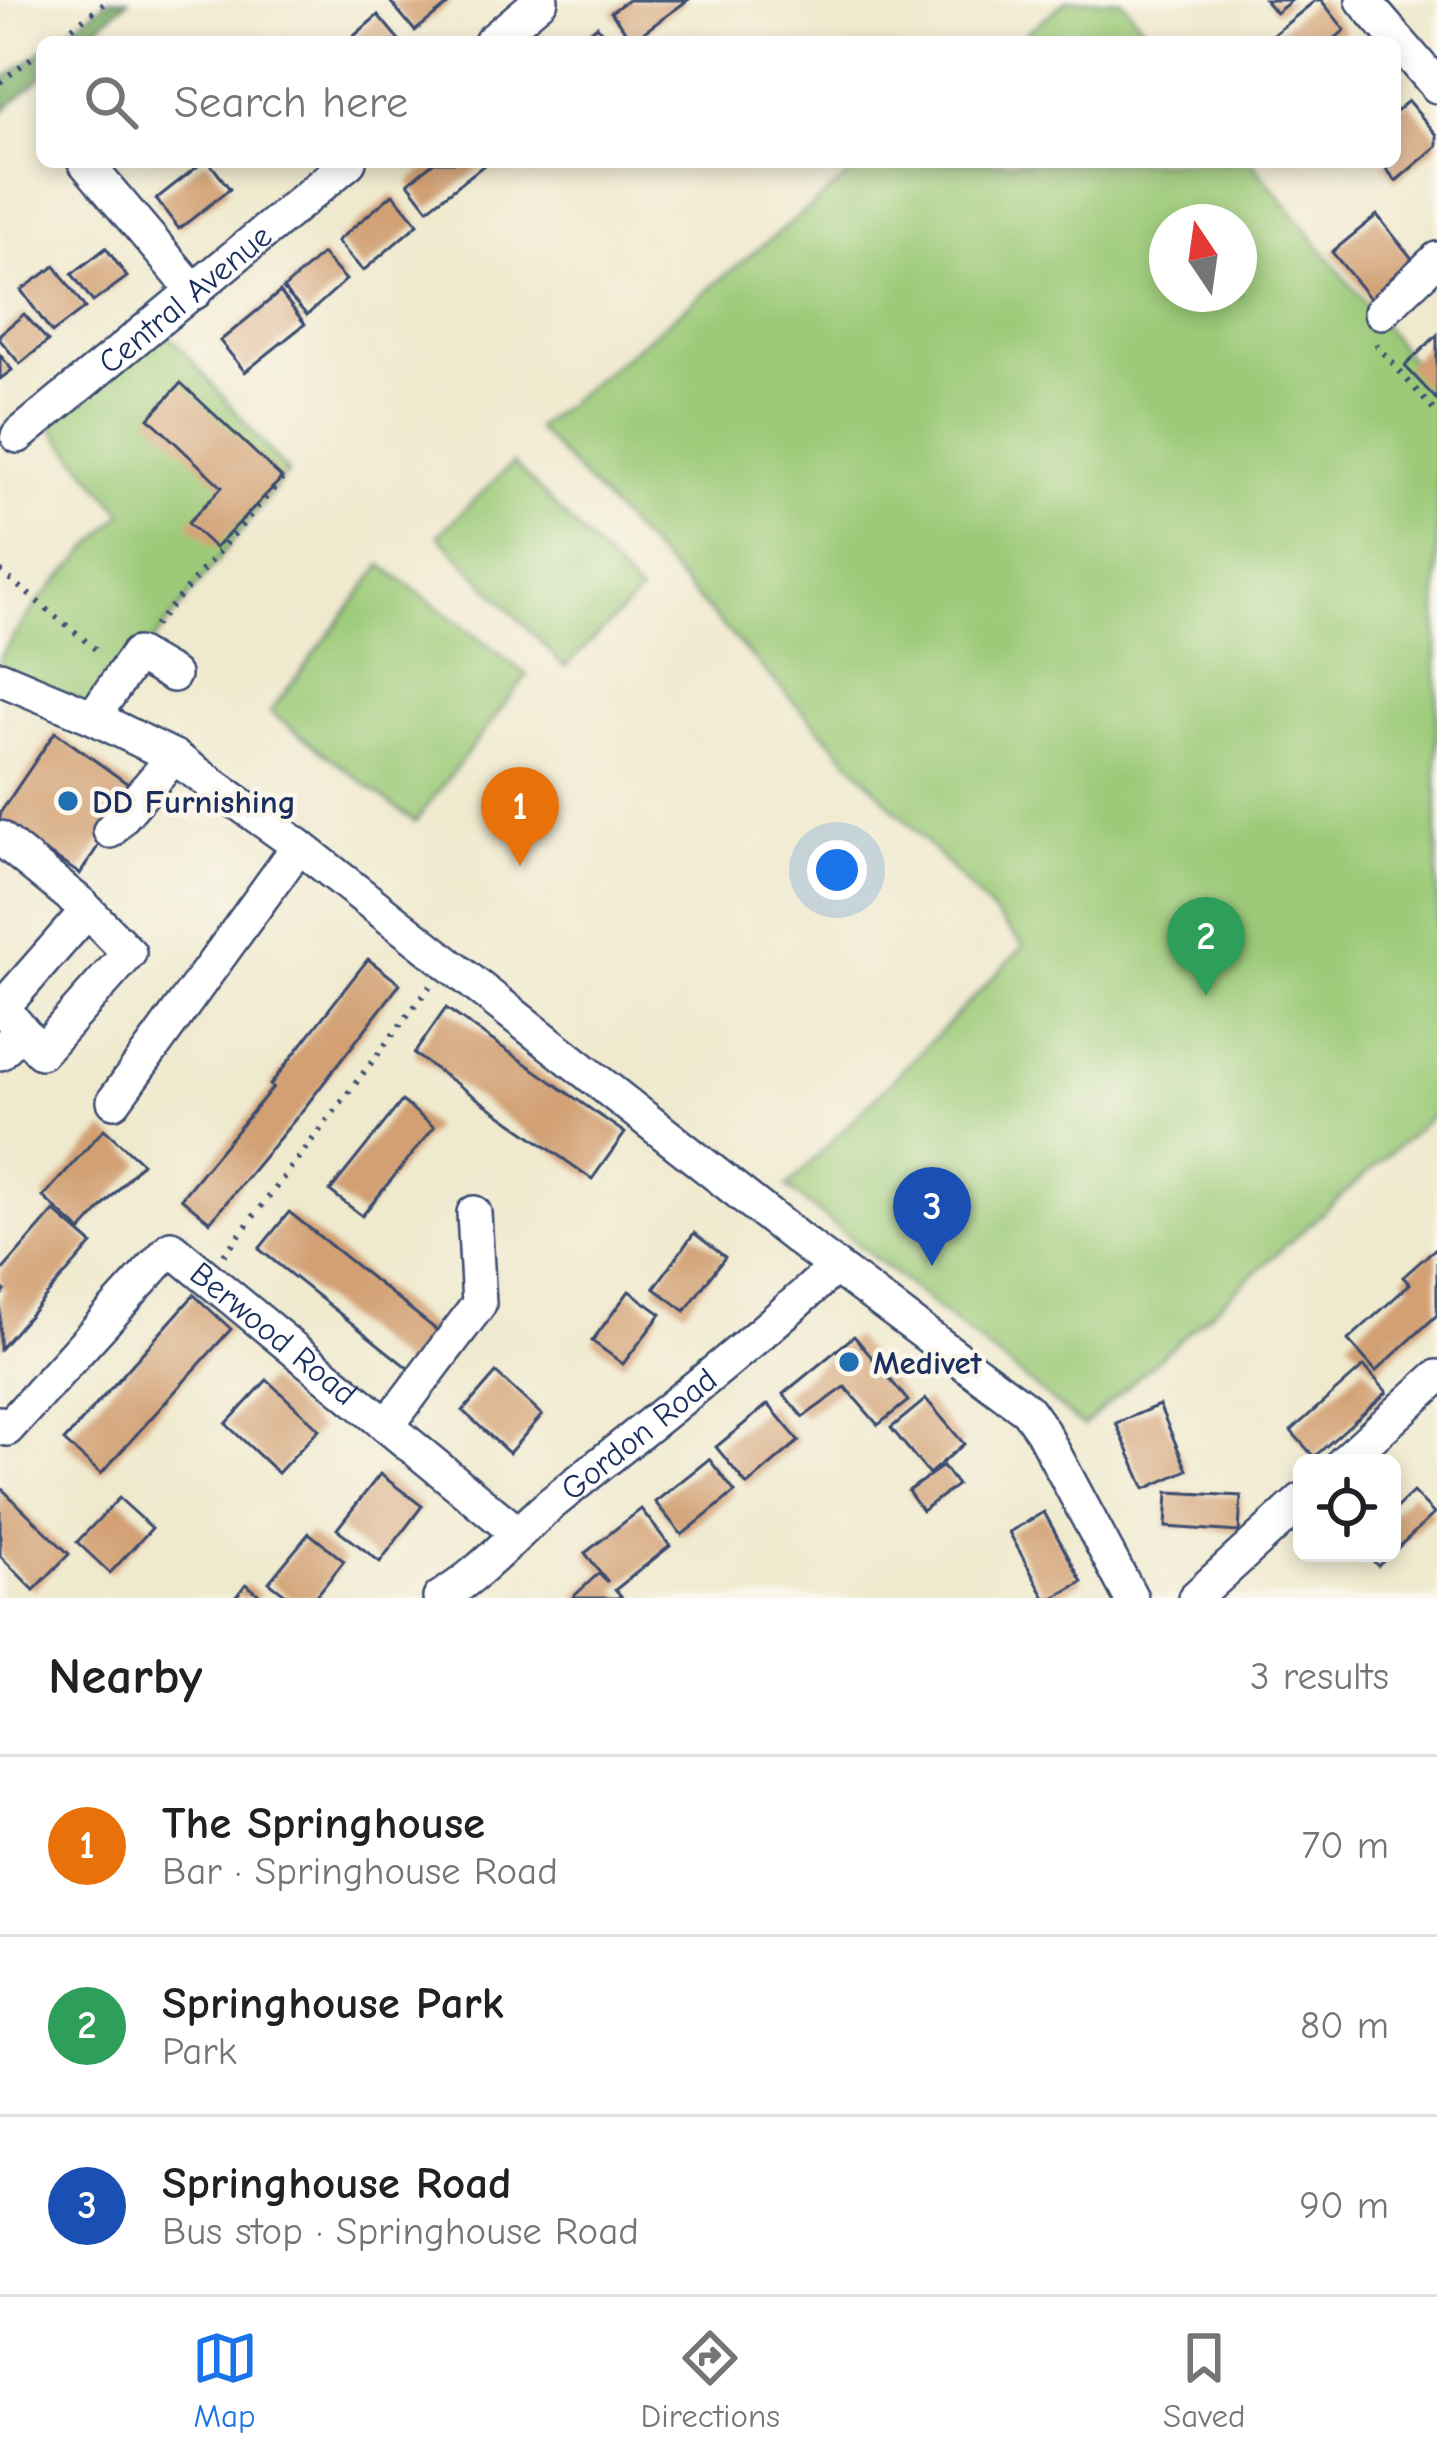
<!DOCTYPE html>
<html lang="en">
<head>
<meta charset="utf-8">
<style>
	:root { --surface:#fff; --page:#f2f2f2; --text:#202124; --muted:#757577; --line:#e0e0e0; --accent:#1a73e8 }
	body { margin:0; font-family:"Comic Neue",sans-serif; background:var(--page); color:var(--text) }
	.controls { position:absolute; right:36px; bottom:36px; display:grid; overflow:hidden; border-radius:18px; box-shadow:0 6px 18px #0003 }
	.controls button { width:108px; height:108px; display:grid; place-items:center; padding:0; border:0; border-bottom:3px solid var(--line); background:var(--surface); color:var(--text); font:60px sans-serif }
	.compass { position:absolute; left:1149px; top:204px; width:108px; height:108px; border-radius:50%; background:var(--surface); box-shadow:0 6px 18px #0003; rotate:347deg }
	.you { position:absolute; left:837px; top:870px; width:42px; height:42px; margin:-30px; border:9px solid #fff; border-radius:50%; background:#1a73e8; box-shadow:0 0 0 18px #1a73e833 }
	.badge { display:grid; place-items:center; width:78px; height:78px; border-radius:50%; background:var(--accent); color:#fff; font-size:39px; font-weight:700 }
	.pin { position:absolute; translate:-50% -99px; filter:drop-shadow(0 3px 6px #0008) }
	.pin::after { content:''; position:absolute; top:63px; width:42px; height:36px; background:inherit; clip-path:polygon(0 0,100% 0,50% 100%) }
	.list { margin:0; padding:0; list-style:none }
	h2 { display:flex; justify-content:space-between; align-items:center; height:156px; margin:0; padding:0 48px; font-size:51px }
	h2 small { font-size:39px; font-weight:400; color:var(--muted) }
	.list li { display:grid; grid-template-columns:78px 1fr auto; gap:36px; align-items:center; box-sizing:border-box; height:180px; padding:0 48px; border-top:3px solid var(--line) }
	.list b { display:block; font-size:45px; white-space:nowrap }
	.list p { margin:0; font-size:39px; white-space:nowrap; color:var(--muted) }
	.list em { font-size:39px; font-style:normal; color:var(--muted) }
	.icon { flex:none; width:66px; height:66px; fill:none; stroke:currentColor; stroke-width:2; stroke-linecap:round; stroke-linejoin:round }
	.map { position:relative; flex:none; width:1437px; height:1598px; overflow:hidden }
	.search { position:absolute; background:var(--surface); box-shadow:0 6px 18px #0003; left:36px; right:36px; top:36px; height:132px; display:flex; align-items:center; gap:30px; box-sizing:border-box; padding:0 42px; border-radius:18px; color:var(--muted); font-size:45px }
	.sheet { height:696px; background:var(--surface) }
	nav { display:flex; justify-content:space-around; align-items:center; box-sizing:border-box; height:168px; border-top:3px solid var(--line); background:var(--surface); font-size:33px; color:var(--muted) }
	nav a { display:grid; justify-items:center; gap:6px }
	nav .on { color:var(--accent) }
	.map>svg:first-child { display:block }
</style>
</head>
<body>
<div class="map">
<svg width="1437" height="1598" viewBox="0 0 1437 1598">
	<rect width="100%" height="100%" fill="#fbf7ec"/>
	<filter id="ink" filterUnits="userSpaceOnUse"><feTurbulence type="fractalNoise" baseFrequency=".00833" numOctaves="2"/><feDisplacementMap in="SourceGraphic" scale="24" xChannelSelector="R" yChannelSelector="G"/><feConvolveMatrix kernelMatrix="1 2 1 2 8 2 1 2 1" color-interpolation-filters="sRGB"/></filter>
	<filter id="wash" filterUnits="userSpaceOnUse"><feTurbulence type="fractalNoise" baseFrequency=".004" numOctaves="4" result="noise"/><feDisplacementMap in="SourceGraphic" scale="48" xChannelSelector="R" yChannelSelector="G"/><feGaussianBlur stdDeviation="2.7" result="paint"/><feColorMatrix in="noise" values="0 0 0 0 0 0 0 0 0 0 0 0 0 0 0 0 0 1.4 0 .05"/><feComposite in="paint" operator="in"/></filter>
	<g filter="url(#wash)">
		<rect width="100%" height="100%" fill="#efe9cd"/>
		<g fill="#9cca78" stroke="#5c7c6b" stroke-width="3" fill-rule="evenodd">
			<polygon points="1067,0 1122,0 1155,42 1015,42"/>
			<path d="M 866,162 L 1252,162 L 1437,393 L 1437,1111 L 1083,1426 L 787,1187 L 1024,946 L 536,428 ZM 1167,222 L 1239,222 L 1239,294 L 1167,294 Z"/>
			<polygon points="164,329 288,472 93,717 0,678 0,655 40,600 123,513 48,424"/>
			<polygon points="513,463 640,594 565,667 438,535"/>
			<polygon points="382,565 527,675 415,822 270,712"/>
		</g>
		<g fill="#7dae68" stroke="#4c6e63" stroke-width="3">
			<polygon points="109,0 128,0 80,42 53,42"/>
			<polygon points="42,50 42,76 0,114 0,82"/>
		</g>
		<g id="blocks">
			<g fill="#d2a073">
				<polygon points="389,0 454,0 415,31"/>
				<polygon points="628,0 688,0 632,41 611,12"/>
				<polygon points="1265,0 1292,0 1276,13"/>
				<polygon points="1316,0 1321,0 1345,30 1331,42 1264,42"/>
				<polygon points="378,15 399,40 396,42 347,42"/>
				<polygon points="597,26 610,42 578,42"/>
				<polygon points="1408,101 1437,135 1437,146 1396,181 1381,162 1395,162 1395,112"/>
				<polygon points="203,162 209,162 230,189 179,229 156,199"/>
				<polygon points="434,162 488,162 428,209 408,183"/>
				<polygon points="393,194 418,224 363,271 337,241"/>
				<polygon points="1377,215 1418,266 1373,302 1332,252"/>
				<polygon points="106,248 127,277 93,302 72,274"/>
				<polygon points="322,254 346,280 307,315 283,289"/>
				<polygon points="55,266 85,308 52,333 21,290"/>
				<polygon points="280,292 305,324 245,372 220,341"/>
				<polygon points="24,314 48,341 20,364 0,340 0,334"/>
				<polygon points="1437,335 1437,400 1405,366"/>
				<polygon points="0,355 12,370 0,379"/>
				<polygon points="181,383 282,478 215,548 188,523 222,487 149,418"/>
				<polygon points="55,732 135,789 80,874 0,822 0,813"/>
				<polygon points="368,959 400,984 302,1111 210,1222 181,1198 273,1087 270,1085"/>
				<polygon points="446,1008 625,1133 592,1179 414,1054"/>
				<polygon points="402,1101 434,1127 362,1216 330,1191"/>
				<polygon points="104,1129 142,1163 81,1231 43,1197"/>
				<polygon points="54,1211 92,1244 0,1349 0,1297 5,1291 0,1286 0,1273"/>
				<polygon points="289,1212 439,1332 409,1369 259,1249"/>
				<polygon points="694,1233 725,1257 685,1311 654,1288"/>
				<polygon points="1437,1247 1437,1315 1376,1371 1348,1340 1410,1284 1403,1277"/>
				<polygon points="629,1291 661,1314 623,1364 592,1341"/>
				<polygon points="194,1295 231,1329 101,1474 64,1441"/>
				<polygon points="854,1336 908,1401 878,1425 845,1387 803,1417 783,1394"/>
				<polygon points="1364,1366 1387,1392 1314,1457 1291,1431"/>
				<polygon points="496,1373 542,1415 509,1453 463,1411"/>
				<polygon points="267,1380 319,1429 278,1473 226,1424"/>
				<polygon points="926,1399 964,1444 929,1474 891,1428"/>
				<polygon points="768,1404 799,1441 747,1485 716,1447"/>
				<polygon points="1159,1405 1187,1470 1145,1489 1116,1423"/>
				<polygon points="709,1459 735,1492 682,1535 655,1502"/>
				<polygon points="943,1466 957,1485 922,1511 908,1491"/>
				<polygon points="380,1474 422,1506 380,1562 337,1529"/>
				<polygon points="0,1487 69,1554 34,1590 0,1556"/>
				<polygon points="1168,1492 1241,1496 1239,1532 1166,1527"/>
				<polygon points="1413,1492 1434,1514 1392,1553 1392,1512"/>
				<polygon points="119,1498 152,1528 110,1573 77,1542"/>
				<polygon points="641,1509 670,1546 615,1590 622,1598 572,1598 599,1573 608,1582 585,1553"/>
				<polygon points="1044,1512 1082,1582 1053,1598 1045,1598 1009,1532"/>
				<polygon points="309,1533 344,1561 315,1598 290,1598 269,1582"/>
				<polygon points="1365,1553 1392,1553 1378,1566"/>
				<polygon points="246,1584 263,1598 235,1598"/>
			</g>
		</g>
	</g>
	<g filter="url(#ink)">
		<use href="#blocks" fill-opacity="0" stroke="#3b4b6f" stroke-width="3"/>
		<g fill="none" stroke-linecap="round" stroke-linejoin="round">
			<defs>
				<g id="minor">
					<polyline points="1363,0 1437,86"/>
					<polyline points="491,42 541,0"/>
					<polyline points="85,162 195,292"/>
					<polyline points="1381,312 1437,259"/>
					<path id="s1" d="M 18,436 L 349,162"/>
					<polyline points="0,678 93,717 174,757 299,846 797,1238 1027,1410 1042,1431 1131,1598"/>
					<polyline points="93,717 137,654 173,675"/>
					<polyline points="110,831 174,757"/>
					<polyline points="0,838 81,904 129,953 41,1052 2,1008 87,911"/>
					<polyline points="0,1053 21,1030"/>
					<polyline points="114,1101 299,846"/>
					<path id="s2" d="M 0,1423 L 7,1429 L 171,1248 L 516,1532"/>
					<polyline points="387,1426 479,1304 474,1213"/>
					<polyline points="1343,1463 1437,1377"/>
					<path id="s3" d="M 440,1598 C 482,1573 515,1534 552,1503 C 647,1426 745,1351 835,1267"/>
					<polyline points="1195,1598 1302,1500"/>
				</g>
			</defs>
			<use href="#minor" stroke="#3b4b6f" stroke-width="38"/>
			<g stroke="#3b4b6f" stroke-width="6" stroke-dasharray="3 9" stroke-linecap="butt">
				<polyline points="53,42 109,0"/>
				<polyline points="0,82 42,50"/>
				<polyline points="1376,344 1437,414"/>
				<polyline points="0,571 99,652"/>
				<polyline points="154,626 288,472"/>
				<polyline points="224,1255 431,985"/>
			</g>
			<use href="#minor" stroke="#fff" stroke-width="33"/>
		</g>
	</g>
	<g fill="#1f6fb2" stroke="#fbf7ec" stroke-width="4.5">
		<circle cx="68" cy="801" r="12"/>
		<circle cx="849" cy="1362" r="12"/>
	</g>
	<g text-anchor="middle" stroke-width="9" stroke-linejoin="round" paint-order="stroke">
		<g font-size="33" fill="#1b2f5e" stroke="#fbf7ec">
			<text dy="12" stroke="none"><textPath href="#s1" startOffset="216">Central Avenue</textPath></text>
			<text dy="12" stroke="none"><textPath href="#s2" startOffset="387">Berwood Road</textPath></text>
			<text dy="12" stroke="none"><textPath href="#s3" startOffset="258">Gordon Road</textPath></text>
		</g>
		<g font-size="33" font-weight="bold" fill="#1b2f5e" stroke="#fbf7ec" text-anchor="start">
			<text x="92" y="813">DD Furnishing</text>
			<text x="873" y="1374">Medivet</text>
		</g>
	</g>
</svg>
<div class="controls">
<button><svg class="icon" aria-label="locate" viewBox="0 0 24 24"><circle cx="12" cy="12" r="6"/><path d="M12 2v4M12 18v4M2 12h4M18 12h4"/></svg></button>
</div>
<svg class="compass" viewBox="-18 -18 36 36"><path d="M0-13l5 13h-10z" fill="#e53935"/><path d="M0 13l5-13h-10z" fill="#757577"/></svg>
<div class="you"></div>
<div class="pin badge" style="left:520px;top:866px;background:#e8710a">1</div>
<div class="pin badge" style="left:1206px;top:996px;background:#2e9e5b">2</div>
<div class="pin badge" style="left:932px;top:1266px;background:#1a4fb4">3</div>
<div class="search"><svg class="icon" aria-label="search" viewBox="0 0 24 24"><circle cx="10" cy="10" r="6"/><path d="M15 15l6 6"/></svg>Search here</div>
</div>
<section class="sheet">
<h2>Nearby<small>3 results</small></h2>
<ul class="list">
<li><span class="badge" style="background:#e8710a">1</span><div><b>The Springhouse</b><p>Bar · Springhouse Road</p></div><em>70 m</em></li>
<li><span class="badge" style="background:#2e9e5b">2</span><div><b>Springhouse Park</b><p>Park</p></div><em>80 m</em></li>
<li><span class="badge" style="background:#1a4fb4">3</span><div><b>Springhouse Road</b><p>Bus stop · Springhouse Road</p></div><em>90 m</em></li>
</ul>
</section>
<nav>
<a class="on"><svg class="icon" aria-label="map" viewBox="0 0 24 24"><path d="M3 6l6-2 6 2 6-2v14l-6 2-6-2-6 2zM9 4v14M15 6v14"/></svg>Map</a>
<a><svg class="icon" aria-label="directions" viewBox="0 0 24 24"><path d="M12 3l9 9-9 9-9-9zM9 14v-3h6M13 9l2 2-2 2"/></svg>Directions</a>
<a><svg class="icon" aria-label="saved" viewBox="0 0 24 24"><path d="M7 4h10v16l-5-4-5 4z"/></svg>Saved</a>
</nav>
</body>
</html>
